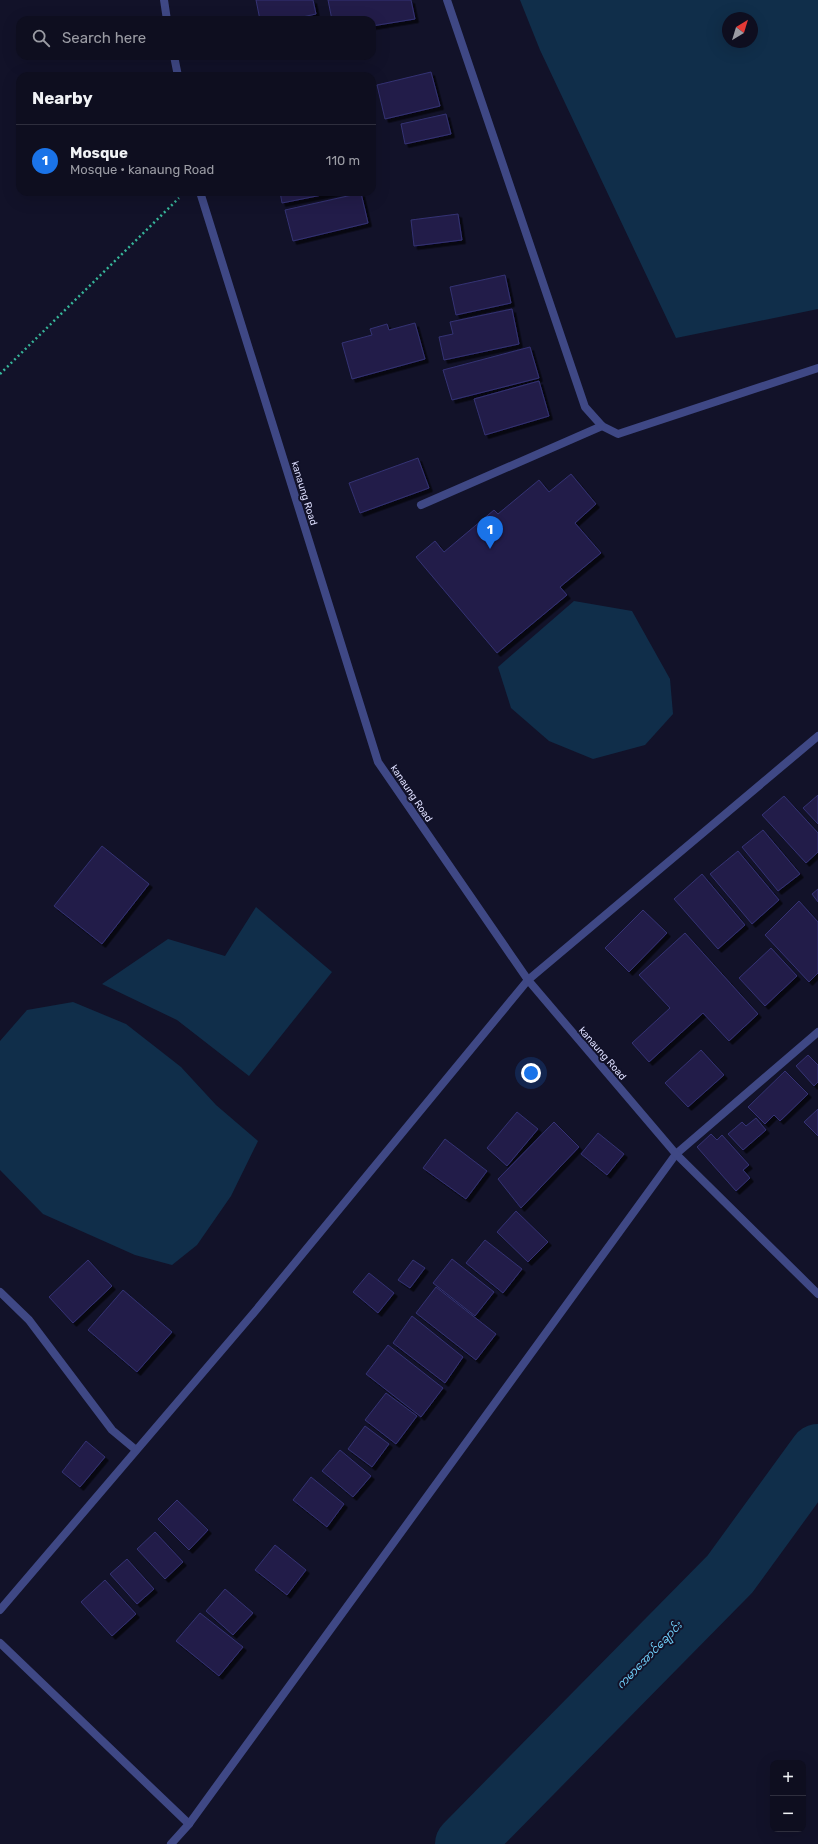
<!DOCTYPE html>
<html lang="en">
<head>
<meta charset="utf-8">
<style>
	:root { --surface:#0e0e1f; --page:#1c1c2c; --text:#f1f3f6; --muted:#9b9ca4; --line:#2e2e3d; --accent:#1a73e8 }
	body { margin:0; font-family:Rubik,"Noto Sans Myanmar",sans-serif; background:var(--page); color:var(--text) }
	.controls { position:absolute; right:12px; bottom:12px; display:grid; overflow:hidden; border-radius:8px; box-shadow:0 4px 16px #0002 }
	.controls button { width:36px; height:36px; display:grid; place-items:center; padding:0; border:0; border-bottom:1px solid var(--line); background:var(--surface); color:var(--text); font:20px sans-serif }
	.compass { position:absolute; left:722px; top:12px; width:36px; height:36px; border-radius:50%; background:var(--surface); box-shadow:0 4px 16px #0002; rotate:38deg }
	.you { position:absolute; left:531px; top:1073px; width:14px; height:14px; margin:-10px; border:3px solid #fff; border-radius:50%; background:#1a73e8; box-shadow:0 0 0 6px #1a73e833 }
	.badge { display:grid; place-items:center; width:26px; height:26px; border-radius:50%; background:var(--accent); color:#fff; font-size:13px; font-weight:700 }
	.pin { position:absolute; translate:-50% -33px; filter:drop-shadow(0 1px 2px #0008) }
	.pin::after { content:''; position:absolute; top:21px; width:14px; height:12px; background:inherit; clip-path:polygon(0 0,100% 0,50% 100%) }
	.list { margin:0; padding:0; list-style:none }
	h2 { display:flex; justify-content:space-between; align-items:center; height:52px; margin:0; padding:0 16px; font-size:17px }
	h2 small { font-size:13px; font-weight:400; color:var(--muted) }
	.list li { display:grid; grid-template-columns:26px 1fr auto; gap:12px; align-items:center; box-sizing:border-box; height:72px; padding:0 16px; border-top:1px solid var(--line) }
	.list b { display:block; font-size:15px; white-space:nowrap }
	.list p { margin:0; font-size:13px; white-space:nowrap; color:var(--muted) }
	.list em { font-size:13px; font-style:normal; color:var(--muted) }
	.icon { flex:none; width:22px; height:22px; fill:none; stroke:currentColor; stroke-width:2; stroke-linecap:round; stroke-linejoin:round }
	.map { position:relative; flex:none; width:818px; height:1844px; overflow:hidden }
	.search { position:absolute; background:var(--surface); box-shadow:0 4px 16px #0002; left:16px; top:16px; width:360px; height:44px; display:flex; align-items:center; gap:10px; box-sizing:border-box; padding:0 14px; border-radius:12px; color:var(--muted); font-size:15px }
	.panel { position:absolute; background:var(--surface); box-shadow:0 4px 16px #0002; left:16px; top:72px; width:360px; height:124px; border-radius:12px }
	.map>svg:first-child { display:block }
</style>
</head>
<body>
<div class="map">
<svg width="818" height="1844" viewBox="0 0 818 1844">
	<defs>
		<filter id="shadow"><feDropShadow dx="3.5" dy="3.5" stdDeviation="0" flood-color="#0009"/></filter>
	</defs>
	<rect width="100%" height="100%" fill="#121229"/>
	<g fill="#102e4a" fill-rule="evenodd">
		<path d="M 520,0 L 818,0 L 818,309 L 676,338 L 540,50 ZM 728,18 L 752,18 L 752,42 L 728,42 Z"/>
		<polygon points="574,601 632,611 670,679 673,714 645,745 593,759 549,741 511,708 498,667"/>
		<polygon points="256,907 332,972 249,1076 177,1020 102,984 168,939 225,956"/>
		<polygon points="73,1002 126,1024 181,1067 216,1105 258,1141 231,1196 197,1245 172,1265 135,1255 43,1214 0,1170 0,1041 27,1010"/>
	</g>
	<g fill="none" stroke-linecap="round" stroke-linejoin="round">
		<polyline stroke="#102e4a" stroke-width="58" points="464,1844 730,1574 818,1453"/>
	</g>
	<g fill="#211f49" stroke="#353274" filter="url(#shadow)">
		<polygon points="256,0 313,0 316,14 289,20 260,20"/>
		<polygon points="328,0 411,0 415,19 372,26 372,20 332,20"/>
		<polygon points="431,72 440,106 385,119 377,85"/>
		<polygon points="446,114 451,134 405,144 401,124"/>
		<polygon points="280,192 337,192 282,203"/>
		<polygon points="361,193 368,223 293,241 285,210"/>
		<polygon points="458,214 462,240 414,246 411,220"/>
		<polygon points="505,275 511,303 456,315 450,287"/>
		<polygon points="512,309 519,344 444,360 439,337 453,334 450,322"/>
		<polygon points="415,323 425,359 352,379 342,343 372,335 370,329 387,324 389,330"/>
		<polygon points="530,347 539,378 452,400 443,370"/>
		<polygon points="539,381 549,416 485,435 474,399"/>
		<polygon points="418,458 429,488 360,513 349,483"/>
		<polygon points="571,474 596,504 575,523 601,553 560,587 567,595 497,653 416,557 435,541 444,552 494,510 498,514 539,480 549,492"/>
		<polygon points="818,795 818,824 803,808"/>
		<polygon points="784,796 818,833 818,852 806,863 762,815"/>
		<polygon points="763,830 800,874 778,891 742,847"/>
		<polygon points="102,846 149,884 102,944 54,906"/>
		<polygon points="738,851 779,900 752,924 710,874"/>
		<polygon points="702,874 745,925 718,949 674,899"/>
		<polygon points="818,889 818,902 812,894"/>
		<polygon points="799,901 818,922 818,973 809,982 765,935"/>
		<polygon points="643,910 667,933 629,972 605,948"/>
		<polygon points="685,933 758,1014 729,1041 703,1013 649,1062 632,1043 670,1008 639,975"/>
		<polygon points="771,948 797,976 765,1006 739,978"/>
		<polygon points="701,1050 724,1075 688,1107 665,1083"/>
		<polygon points="808,1055 818,1065 818,1082 814,1086 796,1066"/>
		<polygon points="785,1071 808,1094 780,1121 774,1115 765,1124 748,1107"/>
		<polygon points="818,1109 818,1136 804,1122"/>
		<polygon points="517,1112 538,1129 507,1166 487,1148"/>
		<polygon points="756,1118 766,1130 743,1150 728,1134 742,1122 746,1126"/>
		<polygon points="554,1122 579,1147 521,1208 498,1179"/>
		<polygon points="598,1133 624,1154 607,1175 581,1154"/>
		<polygon points="711,1134 717,1140 722,1135 749,1165 743,1170 750,1178 736,1191 697,1147"/>
		<polygon points="445,1139 487,1171 466,1199 423,1168"/>
		<polygon points="516,1211 548,1242 528,1262 497,1232"/>
		<polygon points="485,1240 522,1269 503,1293 466,1263"/>
		<polygon points="452,1259 494,1292 475,1316 433,1283"/>
		<polygon points="88,1260 112,1286 73,1323 49,1297"/>
		<polygon points="413,1260 425,1268 410,1288 398,1280"/>
		<polygon points="369,1273 394,1293 378,1313 353,1292"/>
		<polygon points="436,1287 496,1334 476,1360 416,1313"/>
		<polygon points="123,1290 172,1332 137,1372 88,1330"/>
		<polygon points="412,1316 463,1357 445,1383 393,1343"/>
		<polygon points="388,1345 443,1388 421,1417 366,1374"/>
		<polygon points="386,1393 417,1416 396,1444 365,1420"/>
		<polygon points="365,1426 389,1444 372,1467 348,1449"/>
		<polygon points="86,1441 105,1457 80,1487 62,1472"/>
		<polygon points="340,1450 371,1476 353,1497 322,1471"/>
		<polygon points="311,1477 344,1504 327,1527 293,1500"/>
		<polygon points="177,1500 208,1530 189,1550 158,1519"/>
		<polygon points="155,1532 183,1562 165,1579 137,1549"/>
		<polygon points="275,1545 306,1570 287,1595 255,1570"/>
		<polygon points="127,1559 154,1589 137,1604 110,1574"/>
		<polygon points="105,1580 136,1614 112,1636 81,1602"/>
		<polygon points="225,1589 253,1613 233,1635 206,1611"/>
		<polygon points="200,1613 243,1647 219,1676 176,1641"/>
	</g>
	<g fill="none" stroke-linecap="round" stroke-linejoin="round">
		<polyline stroke="#37b69a" stroke-width="2.5" stroke-dasharray="2 3" stroke-linecap="butt" points="0,374 179,198"/>
		<polyline stroke="#3f4885" stroke-width="8" points="421,505 602,426"/>
		<g stroke="#3f4885" stroke-width="8">
			<polyline points="447,0 585,407 602,426 618,434 818,368"/>
			<polyline points="0,1292 29,1320 112,1430 136,1450"/>
			<polyline points="0,1610 257,1309 528,980 818,736"/>
			<polyline points="0,1643 189,1824"/>
			<polyline points="171,1844 189,1824 676,1154 818,1032"/>
		</g>
		<g stroke="#3f4885" stroke-width="8">
			<polyline points="164,0 167,20"/>
			<polyline points="174,56 178,76"/>
			<polyline points="200,192 378,762 528,980 676,1154 818,1294"/>
		</g>
	</g>
	<g text-anchor="middle" stroke-width="4" stroke-linejoin="round" paint-order="stroke">
		<g font-size="10" fill="#dcddfd" stroke="#121229">
			<text transform="translate(305 493) rotate(73)" y="4">kanaung Road</text>
			<text transform="translate(412 793) rotate(56)" y="4">kanaung Road</text>
			<text transform="translate(603 1053) rotate(49)" y="4">kanaung Road</text>
		</g>
		<g font-size="11" font-style="italic" fill="#6fcef8" stroke="#121229">
			<text transform="translate(649 1655) rotate(-46)" y="4">ကမာအောင်ချောင်း</text>
		</g>
	</g>
</svg>
<div class="controls">
<button>+</button>
<button>−</button>
</div>
<svg class="compass" viewBox="-18 -18 36 36"><path d="M0-13l5 13h-10z" fill="#e53935"/><path d="M0 13l5-13h-10z" fill="#9b9ca4"/></svg>
<div class="you"></div>
<div class="pin badge" style="left:490px;top:549px">1</div>
<div class="search"><svg class="icon" aria-label="search" viewBox="0 0 24 24"><circle cx="10" cy="10" r="6"/><path d="M15 15l6 6"/></svg>Search here</div>
<section class="panel">
<h2>Nearby<small></small></h2>
<ul class="list">
<li><span class="badge">1</span><div><b>Mosque</b><p>Mosque · kanaung Road</p></div><em>110 m</em></li>
</ul>
</section>
</div>
</body>
</html>
